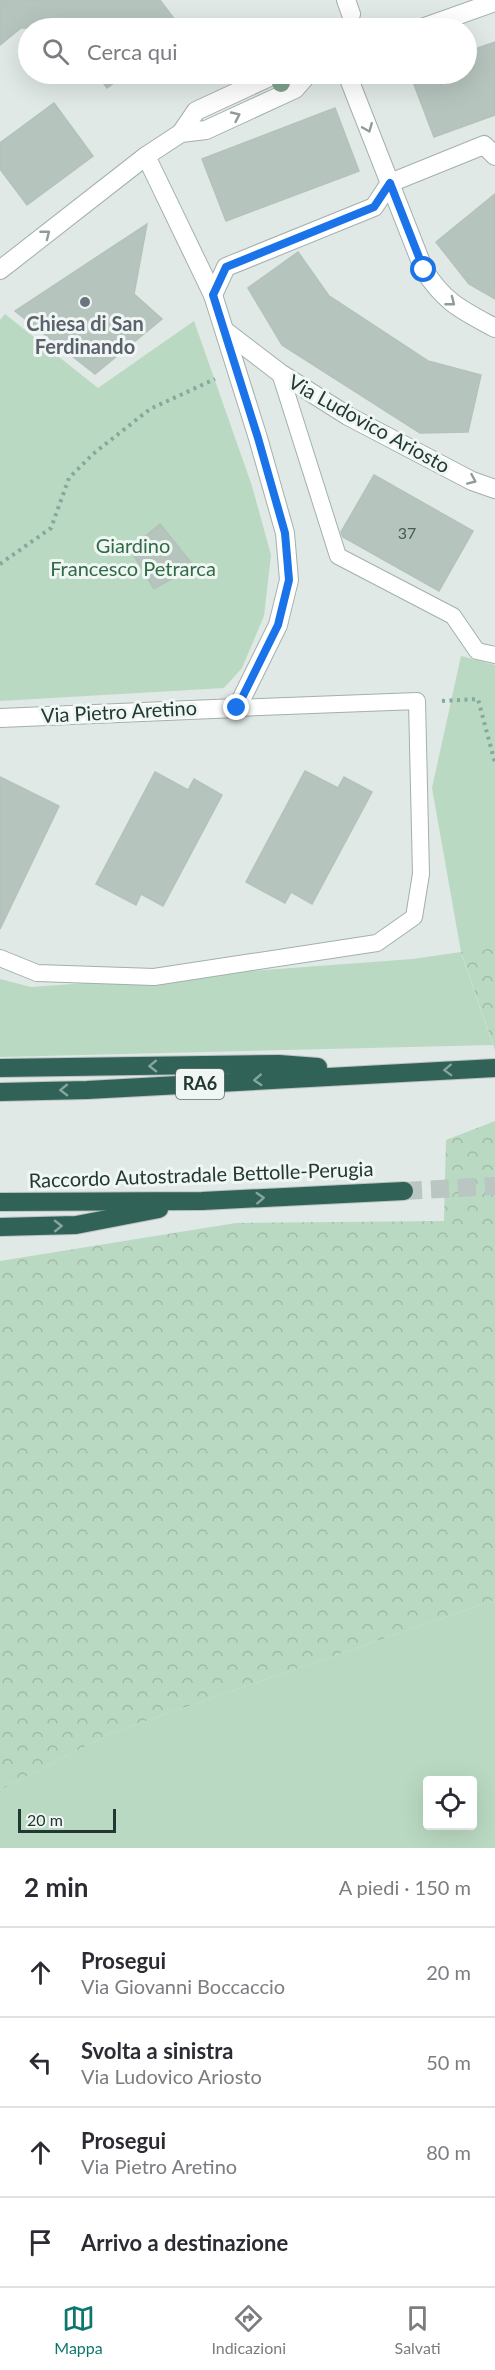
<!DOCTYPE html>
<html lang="it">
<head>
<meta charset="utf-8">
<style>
	:root { --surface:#fff; --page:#f2f2f3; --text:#2b2b33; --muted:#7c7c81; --line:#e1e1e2; --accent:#0f766e }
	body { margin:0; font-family:Lato,sans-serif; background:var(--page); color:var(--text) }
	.controls { position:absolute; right:18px; bottom:18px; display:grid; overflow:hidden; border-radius:6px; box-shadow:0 6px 24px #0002 }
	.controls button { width:54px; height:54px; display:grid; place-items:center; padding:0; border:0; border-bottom:2px solid var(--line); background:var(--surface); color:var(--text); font:30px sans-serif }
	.scale { position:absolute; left:18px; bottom:15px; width:98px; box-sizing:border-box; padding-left:6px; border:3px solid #223832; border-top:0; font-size:16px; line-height:21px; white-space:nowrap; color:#223832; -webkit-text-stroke:4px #f0f6f3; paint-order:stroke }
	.stop { position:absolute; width:18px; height:18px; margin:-14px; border:4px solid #1a73e8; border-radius:50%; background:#fff }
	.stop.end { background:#1a73e8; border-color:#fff; box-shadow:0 2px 6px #0008 }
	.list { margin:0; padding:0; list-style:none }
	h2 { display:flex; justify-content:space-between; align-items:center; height:78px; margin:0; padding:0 24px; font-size:26px }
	h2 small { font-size:20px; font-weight:400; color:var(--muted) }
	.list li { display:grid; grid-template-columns:39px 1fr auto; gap:18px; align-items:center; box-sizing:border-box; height:90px; padding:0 24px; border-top:2px solid var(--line) }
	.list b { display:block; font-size:22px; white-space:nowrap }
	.list p { margin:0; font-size:20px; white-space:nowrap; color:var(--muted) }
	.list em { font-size:20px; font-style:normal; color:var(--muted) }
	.icon { flex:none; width:33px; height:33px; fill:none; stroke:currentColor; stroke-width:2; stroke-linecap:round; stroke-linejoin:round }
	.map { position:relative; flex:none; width:495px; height:1848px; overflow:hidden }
	.search { position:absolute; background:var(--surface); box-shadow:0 6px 24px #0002; left:18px; right:18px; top:18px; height:66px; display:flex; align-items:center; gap:15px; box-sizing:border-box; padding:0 21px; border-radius:33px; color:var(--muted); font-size:22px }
	.sheet { height:438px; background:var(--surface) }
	nav { display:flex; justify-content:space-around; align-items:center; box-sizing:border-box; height:84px; border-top:2px solid var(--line); background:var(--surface); font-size:16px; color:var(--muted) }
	nav a { display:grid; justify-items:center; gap:3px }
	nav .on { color:var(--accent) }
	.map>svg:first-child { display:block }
</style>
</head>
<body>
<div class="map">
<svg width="495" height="1848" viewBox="0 0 495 1848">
	<defs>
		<pattern id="forest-crowns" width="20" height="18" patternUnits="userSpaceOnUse" patternTransform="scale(1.5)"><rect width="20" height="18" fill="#bad9c2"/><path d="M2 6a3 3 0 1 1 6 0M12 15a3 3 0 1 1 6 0" fill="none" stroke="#a0bba7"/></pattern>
	</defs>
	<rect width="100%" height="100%" fill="#e0e9e5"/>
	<g fill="#bad9c2" fill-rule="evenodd">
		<polygon points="5,314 98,388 194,321 252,486 271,555 264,616 242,668 224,688 0,701 0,320"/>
		<polygon points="461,656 495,665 495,948 461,953 493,1045 0,1057 0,979 31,987 413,959 461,952 432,788"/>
		<path d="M 495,1600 L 495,1848 L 0,1848 L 0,1790 L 111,1733 ZM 428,1780 L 472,1780 L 472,1826 L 428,1826 Z"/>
	</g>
	<g fill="url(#forest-crowns)">
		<polygon points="495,948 495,1050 461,952"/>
		<polygon points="495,1121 495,1600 111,1733 0,1790 0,1261 236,1223 444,1221 446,1140"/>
	</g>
	<g fill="#b6c4be" stroke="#b3c2bc" stroke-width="1.5">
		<polygon points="0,0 160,0 181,28 21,28 0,45"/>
		<polygon points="495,42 495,115 434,137 410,74 466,74 466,52"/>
		<polygon points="96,74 126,74 107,88"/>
		<polygon points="54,103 93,156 27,205 0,169 0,143"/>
		<polygon points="335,108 359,171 226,221 202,159"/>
		<polygon points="495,194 495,299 469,284 436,242"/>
		<polygon points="147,224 134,294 162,319 95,374 15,311"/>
		<polygon points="298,252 329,296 428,361 481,375 468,432 420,433 282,345 248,288"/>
		<polygon points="374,475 473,531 439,591 343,537 341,532"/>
		<polygon points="160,524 194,566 154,589 130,549"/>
		<polygon points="305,771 338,788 344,777 372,792 312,904 291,892 285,903 246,882"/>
		<polygon points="155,772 188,790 194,779 222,795 163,906 141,894 136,905 96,884"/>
		<polygon points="0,777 59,806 0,929"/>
	</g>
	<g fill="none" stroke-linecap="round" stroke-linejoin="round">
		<polyline stroke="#bac6c1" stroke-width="18" stroke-dasharray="18 9" stroke-linecap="butt" points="404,1191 495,1186"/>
		<defs>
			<g id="lane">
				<polyline points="280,373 338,556 453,616 477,651 495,655"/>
				<polyline points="0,958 37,973 154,977 377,943 414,917 421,874 417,701 237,708"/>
			</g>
			<g id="street">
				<polyline points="346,0 351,14"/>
				<polyline points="422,28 495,2"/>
				<path d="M 347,74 L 424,270 C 445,303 462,310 495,328"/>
				<polyline points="181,133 206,130 295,89 308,74"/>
				<polyline points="146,156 213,295"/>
				<polyline points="0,270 146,156 181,133 196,111 276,74"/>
				<polyline points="225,331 280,373 348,416 472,481 495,489"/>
				<polyline points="0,718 237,708 278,625 289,580 285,533 258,438 213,295 226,267 374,207 390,183 484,145 495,156"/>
			</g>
			<g id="highway">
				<polyline points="0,1068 279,1064 318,1067"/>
				<polyline points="0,1092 87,1090 495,1068"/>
				<polyline points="0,1202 202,1201 404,1191"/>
				<polyline points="0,1227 76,1225 159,1209"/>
			</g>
		</defs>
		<use href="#lane" stroke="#a3b0ac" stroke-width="18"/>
		<use href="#street" stroke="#a3b0ac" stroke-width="20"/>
		<use href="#highway" stroke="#bdc3c2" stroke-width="20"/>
		<g stroke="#83aa9e" stroke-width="4" stroke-dasharray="3 4.5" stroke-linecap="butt">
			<polyline points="0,564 51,528 69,478 93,454 150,409 215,379"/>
			<polyline points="442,701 478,699 495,763"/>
		</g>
		<use href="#lane" stroke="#fff" stroke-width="16"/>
		<use href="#street" stroke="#fff" stroke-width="18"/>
		<use href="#highway" stroke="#316257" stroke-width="18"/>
	</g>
	<circle fill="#7fa48e" cx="281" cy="83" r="9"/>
	<defs><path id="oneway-chevron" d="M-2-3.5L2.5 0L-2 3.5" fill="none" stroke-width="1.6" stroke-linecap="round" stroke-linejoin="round" transform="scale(1.5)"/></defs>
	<g stroke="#909c98">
		<use href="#oneway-chevron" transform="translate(236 116) rotate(-25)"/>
		<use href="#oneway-chevron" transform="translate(368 128) rotate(68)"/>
		<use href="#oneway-chevron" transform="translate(46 234) rotate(-38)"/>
		<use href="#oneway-chevron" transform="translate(451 302) rotate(38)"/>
		<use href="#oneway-chevron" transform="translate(472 480) rotate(24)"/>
	</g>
	<g stroke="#87a59d">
		<use href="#oneway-chevron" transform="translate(153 1066) rotate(179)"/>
		<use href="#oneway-chevron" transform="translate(448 1070) rotate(178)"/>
		<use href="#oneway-chevron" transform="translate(258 1080) rotate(177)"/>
		<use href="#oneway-chevron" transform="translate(64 1090) rotate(179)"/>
		<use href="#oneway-chevron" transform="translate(260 1198) rotate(-3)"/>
		<use href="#oneway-chevron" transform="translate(58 1226) rotate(-1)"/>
	</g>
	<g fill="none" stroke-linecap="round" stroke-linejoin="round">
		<polyline stroke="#1a73e8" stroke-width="8" points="237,708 278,625 289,580 285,533 258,438 213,295 226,267 374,207 390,183 424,270"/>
	</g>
	<circle fill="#6b7280" stroke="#f0f6f3" stroke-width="2" cx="85" cy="302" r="6"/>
	<g text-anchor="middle" stroke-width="6" stroke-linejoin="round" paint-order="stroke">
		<g font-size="16" fill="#475b55">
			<text x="407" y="539">37</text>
		</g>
		<rect fill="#f0f6f3" stroke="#60716c" stroke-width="1.5" x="176" y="1069" width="48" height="30" rx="4.5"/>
		<g font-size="18" font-weight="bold" fill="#223832">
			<text x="200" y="1090">RA6</text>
		</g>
		<g font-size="20" font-weight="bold" fill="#5b616d" stroke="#f0f6f3">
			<text x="85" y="331">Chiesa di San<tspan x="85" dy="23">Ferdinando</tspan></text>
		</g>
		<g font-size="20" fill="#223832" stroke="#f0f6f3">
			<text transform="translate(369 424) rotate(29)" y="7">Via Ludovico Ariosto</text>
			<text transform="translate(119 712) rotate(-3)" y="7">Via Pietro Aretino</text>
			<text transform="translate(201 1175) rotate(-2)" y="7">Raccordo Autostradale Bettolle-Perugia</text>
		</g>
		<g font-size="20" fill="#306b46" stroke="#f0f6f3">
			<text x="133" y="553">Giardino<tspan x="133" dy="23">Francesco Petrarca</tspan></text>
		</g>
	</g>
</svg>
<div class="controls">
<button><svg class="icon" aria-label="locate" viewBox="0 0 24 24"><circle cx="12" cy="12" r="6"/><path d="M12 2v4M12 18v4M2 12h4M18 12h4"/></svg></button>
</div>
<div class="scale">20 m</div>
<div class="stop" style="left:424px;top:270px"></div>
<div class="stop end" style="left:237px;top:708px"></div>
<div class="search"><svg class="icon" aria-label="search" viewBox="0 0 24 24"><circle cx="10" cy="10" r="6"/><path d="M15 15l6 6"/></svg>Cerca qui</div>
</div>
<section class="sheet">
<h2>2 min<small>A piedi · 150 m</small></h2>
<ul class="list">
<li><svg class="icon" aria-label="ahead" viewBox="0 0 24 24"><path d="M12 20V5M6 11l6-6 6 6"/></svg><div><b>Prosegui</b><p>Via Giovanni Boccaccio</p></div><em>20 m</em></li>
<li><svg class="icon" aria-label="left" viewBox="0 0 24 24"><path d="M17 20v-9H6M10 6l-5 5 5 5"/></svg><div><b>Svolta a sinistra</b><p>Via Ludovico Ariosto</p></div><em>50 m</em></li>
<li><svg class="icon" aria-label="ahead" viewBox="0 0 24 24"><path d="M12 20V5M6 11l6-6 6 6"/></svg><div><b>Prosegui</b><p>Via Pietro Aretino</p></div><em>80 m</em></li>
<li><svg class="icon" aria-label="arrive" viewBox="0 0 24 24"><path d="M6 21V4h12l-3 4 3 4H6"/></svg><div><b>Arrivo a destinazione</b></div></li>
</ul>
</section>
<nav>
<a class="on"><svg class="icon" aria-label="map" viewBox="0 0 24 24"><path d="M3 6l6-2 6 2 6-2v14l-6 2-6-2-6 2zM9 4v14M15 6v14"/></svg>Mappa</a>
<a><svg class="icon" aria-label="directions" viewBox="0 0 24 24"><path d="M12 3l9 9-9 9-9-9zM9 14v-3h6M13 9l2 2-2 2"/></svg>Indicazioni</a>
<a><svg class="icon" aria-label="saved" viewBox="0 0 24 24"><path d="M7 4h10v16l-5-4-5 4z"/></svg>Salvati</a>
</nav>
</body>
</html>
